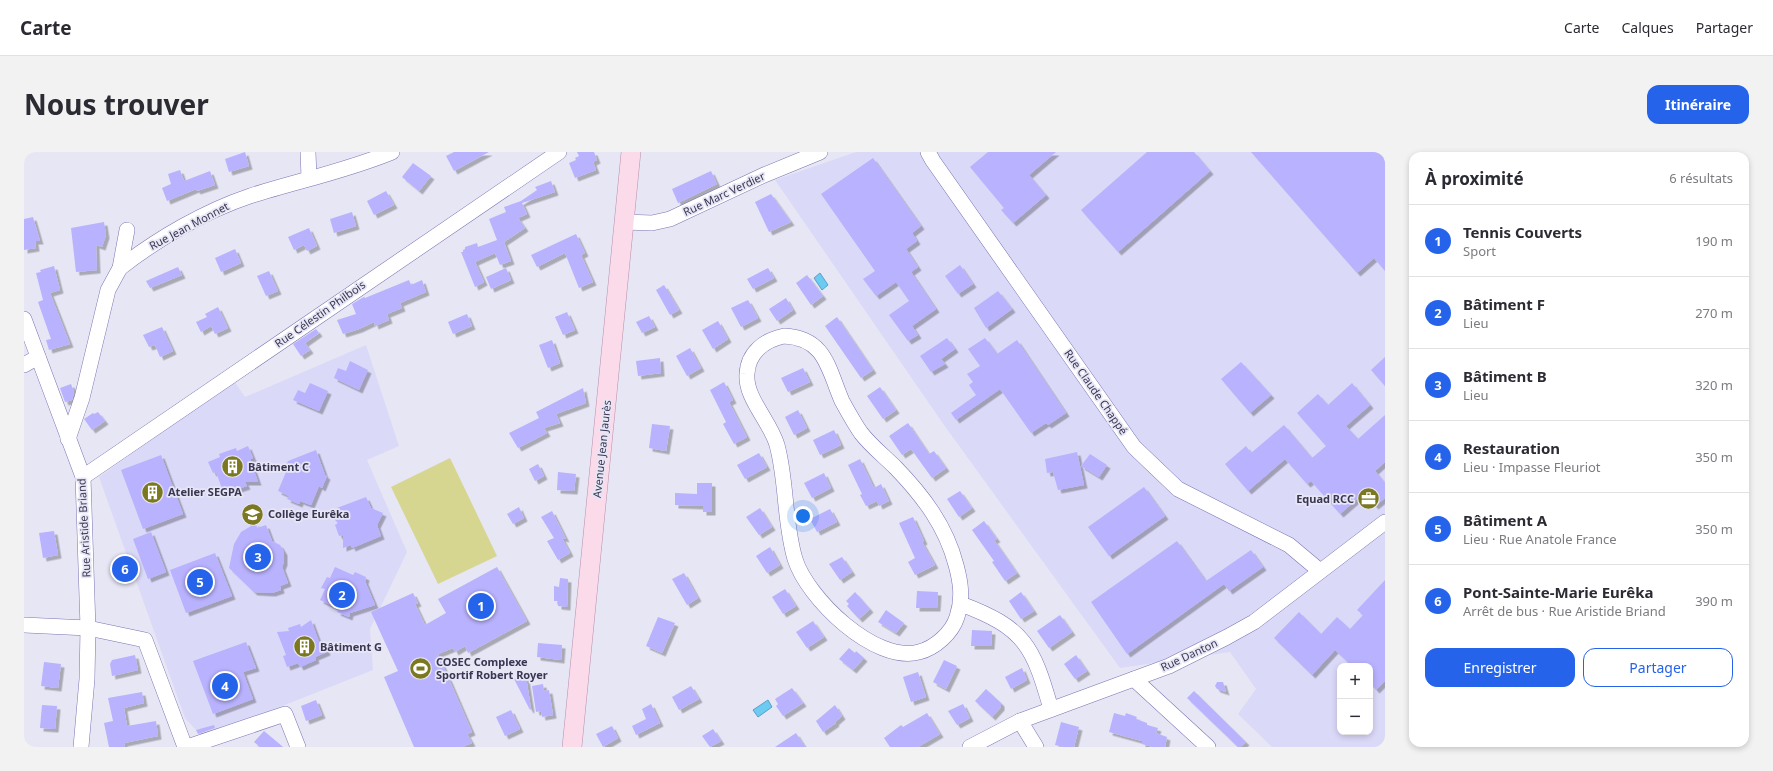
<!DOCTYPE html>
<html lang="fr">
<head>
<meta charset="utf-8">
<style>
	:root { --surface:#fff; --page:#f2f2f3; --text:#2b2b33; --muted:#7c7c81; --line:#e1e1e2; --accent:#2563eb }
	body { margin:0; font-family:"Noto Sans",sans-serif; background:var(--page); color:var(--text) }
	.controls { position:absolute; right:12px; bottom:12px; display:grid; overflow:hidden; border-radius:8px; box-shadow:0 2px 6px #0003 }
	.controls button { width:36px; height:36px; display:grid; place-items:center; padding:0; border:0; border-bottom:1px solid var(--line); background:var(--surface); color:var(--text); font:20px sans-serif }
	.you { position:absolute; left:779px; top:364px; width:14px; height:14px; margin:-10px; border:3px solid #fff; border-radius:50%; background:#1a73e8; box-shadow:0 0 0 6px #1a73e833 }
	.badge { display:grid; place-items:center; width:26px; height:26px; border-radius:50%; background:var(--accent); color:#fff; font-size:13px; font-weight:700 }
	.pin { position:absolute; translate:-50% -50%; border:2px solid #fff; box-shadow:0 1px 4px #0006 }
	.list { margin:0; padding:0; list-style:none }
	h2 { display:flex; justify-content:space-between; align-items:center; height:52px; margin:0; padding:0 16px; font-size:17px }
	h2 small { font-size:13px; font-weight:400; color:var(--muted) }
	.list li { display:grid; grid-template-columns:26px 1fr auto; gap:12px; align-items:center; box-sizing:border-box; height:72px; padding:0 16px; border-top:1px solid var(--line) }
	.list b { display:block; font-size:15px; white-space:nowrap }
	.list p { margin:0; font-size:13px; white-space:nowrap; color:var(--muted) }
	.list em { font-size:13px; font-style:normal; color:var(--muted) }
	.actions { display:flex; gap:8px; padding:12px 16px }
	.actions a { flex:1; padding:9px 0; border:1px solid var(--accent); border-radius:12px; text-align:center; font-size:14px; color:var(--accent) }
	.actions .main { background:var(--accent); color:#fff }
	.map { position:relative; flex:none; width:1361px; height:595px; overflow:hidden; border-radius:12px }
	header { display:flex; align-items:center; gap:24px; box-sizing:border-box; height:56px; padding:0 20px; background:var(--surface); border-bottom:1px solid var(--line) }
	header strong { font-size:19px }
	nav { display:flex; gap:22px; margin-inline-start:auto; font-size:14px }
	.intro { display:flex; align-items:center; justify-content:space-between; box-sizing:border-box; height:96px; padding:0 24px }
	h1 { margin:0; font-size:28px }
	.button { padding:10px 18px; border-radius:12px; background:var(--accent); color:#fff; font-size:14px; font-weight:700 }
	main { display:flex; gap:24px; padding:0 24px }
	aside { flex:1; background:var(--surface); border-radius:12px; box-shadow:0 2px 6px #0003 }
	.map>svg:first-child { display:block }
</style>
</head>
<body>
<header>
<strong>Carte</strong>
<nav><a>Carte</a><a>Calques</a><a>Partager</a></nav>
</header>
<div class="intro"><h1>Nous trouver</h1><a class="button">Itinéraire</a></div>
<main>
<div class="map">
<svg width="1361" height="595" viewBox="0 0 1361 595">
	<defs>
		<filter id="shadow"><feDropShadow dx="3.5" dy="3.5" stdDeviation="0" flood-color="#0004"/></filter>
	</defs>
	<rect width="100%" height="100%" fill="#e7e6f5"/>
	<g fill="#dbd9f8" fill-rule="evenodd">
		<path d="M 832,0 L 1361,0 L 1361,595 L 1248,595 L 1214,562 L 1232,537 L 1206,500 L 1096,516 L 920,273 L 751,28 ZM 1316,514 L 1346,514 L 1346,580 L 1316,580 Z"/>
		<polygon points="342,193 375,294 343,308 383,400 346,477 349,518 193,580 190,574 172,578 161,566 75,325 210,229 221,245"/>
	</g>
	<polygon fill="#d6d691" points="426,306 473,404 414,432 367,335"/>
	<g fill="#6bcbf3" stroke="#5c9ec3">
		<polygon points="796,121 804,133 798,138 790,126"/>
		<polygon points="744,548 748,555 734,565 729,558"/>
	</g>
	<g fill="#b9b2fe" filter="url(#shadow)">
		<polygon points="221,0 225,14 205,20 201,7"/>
		<polygon points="430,0 465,0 430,19 422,4"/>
		<polygon points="553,0 570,0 573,8 569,10 572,18 551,26 545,11 552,8 551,6 555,4"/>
		<polygon points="964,0 1032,0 1005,23 1022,43 989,71 977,58 980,56 946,15"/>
		<polygon points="1123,0 1170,0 1186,19 1094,100 1057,58"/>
		<polygon points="1227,0 1361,0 1361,119 1350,106 1333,121"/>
		<polygon points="849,6 897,74 888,81 893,89 882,97 894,115 887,120 912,157 888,174 894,183 884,189 865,163 885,149 872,130 852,144 839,127 851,119 797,42"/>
		<polygon points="389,11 407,24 395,39 378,25"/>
		<polygon points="156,18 160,29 186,19 191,33 173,39 172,37 143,49 138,36 147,32 144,22"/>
		<polygon points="687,19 693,32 654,51 648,37"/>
		<polygon points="527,29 531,40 498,51 503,62 494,66 501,76 480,90 487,109 476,113 471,101 451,110 460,130 451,135 437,100 439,100 439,98 441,97 441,95 453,91 454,95 473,88 465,67 482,60 480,55 497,49 513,38 511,35"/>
		<polygon points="362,39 370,53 350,63 343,49"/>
		<polygon points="747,42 767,70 745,80 731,50"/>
		<polygon points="328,60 332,74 310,81 306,67"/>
		<polygon points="9,65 16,89 11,89 12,96 0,98 0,67"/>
		<polygon points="80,70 82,83 78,95 72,93 73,118 52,120 47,76"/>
		<polygon points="285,76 293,94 283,99 280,93 270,98 264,85"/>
		<polygon points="552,82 561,101 557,103 569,130 555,136 541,101 513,115 507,103"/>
		<polygon points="211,97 217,111 197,120 191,106"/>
		<polygon points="936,113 949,132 934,142 921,124"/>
		<polygon points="30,114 36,138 26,141 46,192 25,198 22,188 27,187 14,150 19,148 12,121 17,120 16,118"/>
		<polygon points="154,115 158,123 126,136 122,129"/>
		<polygon points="482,116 487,128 467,137 462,125"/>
		<polygon points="744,116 750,126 729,137 723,127"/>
		<polygon points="245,119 254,139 242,144 233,124"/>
		<polygon points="783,123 799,144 787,153 772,131"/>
		<polygon points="385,128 387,133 398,128 402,140 376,151 378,156 363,162 365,168 351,174 350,170 335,177 319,182 313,168 332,162 328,152 338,146 340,145 341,146"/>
		<polygon points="640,133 655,158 646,163 632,138"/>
		<polygon points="974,139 988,157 962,176 950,156"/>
		<polygon points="762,146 769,158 753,169 745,157"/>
		<polygon points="724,148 734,166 717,175 707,156"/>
		<polygon points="194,155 204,176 191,182 187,174 177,180 172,170 183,165 181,162"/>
		<polygon points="543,160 551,178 539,183 531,165"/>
		<polygon points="443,162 448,174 429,182 424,170"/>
		<polygon points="625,164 631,175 618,181 612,170"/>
		<polygon points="813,165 849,218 837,226 801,174"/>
		<polygon points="694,169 704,187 689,197 678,178"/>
		<polygon points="138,175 149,199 136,205 131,193 125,195 119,183"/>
		<polygon points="292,177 295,181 281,191 286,198 277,204 269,192"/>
		<polygon points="923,186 931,197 917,207 921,212 907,220 896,204"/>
		<polygon points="961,186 973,202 993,188 1042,261 1024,273 1022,271 1007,281 976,237 932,268 927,261 952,243 945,233 949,230 943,222 956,214 944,197"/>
		<polygon points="528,188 536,211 524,216 515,193"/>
		<polygon points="666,196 677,216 663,224 652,204"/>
		<polygon points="1361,205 1361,234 1347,218"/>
		<polygon points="636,206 637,221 614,224 612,209"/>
		<polygon points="326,209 344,218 335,238 310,226 314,216 322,219"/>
		<polygon points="1217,210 1247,243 1226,261 1197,227"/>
		<polygon points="779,216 786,230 764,240 757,226"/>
		<polygon points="700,230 709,248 705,250 723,285 710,292 699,272 702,270 686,238"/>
		<polygon points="286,231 304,239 295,259 269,248 274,238 281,241"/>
		<polygon points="1328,231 1346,253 1322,274 1334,287 1361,263 1361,310 1351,319 1361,331 1361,346 1351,354 1340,341 1316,362 1287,329 1283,332 1261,307 1224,339 1201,312 1222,294 1227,301 1260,273 1288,306 1302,294 1273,261 1294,242 1304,253"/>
		<polygon points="47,232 50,240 48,248 41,250 36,236"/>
		<polygon points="856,235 872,258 859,267 843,244"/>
		<polygon points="559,236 562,251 532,262 536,271 520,276 523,281 494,296 485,281 515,266 512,260"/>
		<polygon points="774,258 783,276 770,283 761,265"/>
		<polygon points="74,260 81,269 68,278 60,267 69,261 70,262"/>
		<polygon points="884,271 905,302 910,299 922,316 908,326 887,297 878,303 865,284"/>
		<polygon points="628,272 646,274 642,299 625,296"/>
		<polygon points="810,278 817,293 796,303 789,288"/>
		<polygon points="224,294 229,306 226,307 234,330 221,330 223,334 200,342 192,320 189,321 184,310 196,305 195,302 212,296 213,299"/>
		<polygon points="292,298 301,323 303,324 298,336 295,334 287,353 276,349 275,352 263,347 265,344 254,339 262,320 259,319 264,309"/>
		<polygon points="1053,300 1060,333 1034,338 1029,320 1023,321 1021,307"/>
		<polygon points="735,301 743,315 721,327 713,313"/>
		<polygon points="1066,302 1083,313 1075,325 1057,314"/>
		<polygon points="137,303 159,362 119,377 97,318"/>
		<polygon points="836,307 850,336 857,332 865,349 855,354 853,349 842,354 836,343 838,342 824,313"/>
		<polygon points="514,312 520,324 511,329 505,317"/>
		<polygon points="534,320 552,322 550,339 533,338"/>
		<polygon points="800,321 807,336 788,346 780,331"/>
		<polygon points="673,331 688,331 688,360 679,360 679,354 651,353 651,341 673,342"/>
		<polygon points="1120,335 1141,364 1085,404 1064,375"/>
		<polygon points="936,339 948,356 935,365 923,347"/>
		<polygon points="342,345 347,356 359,361 353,373 357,384 328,396 327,393 319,396 319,383 315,384 311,373 314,371 306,362 314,359 313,356"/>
		<polygon points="495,355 500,366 489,372 483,362"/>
		<polygon points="736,356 748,375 735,383 722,365"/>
		<polygon points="806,357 813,370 793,380 786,367"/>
		<polygon points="528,359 542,387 538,386 546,401 534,408 523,389 530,386 517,365"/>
		<polygon points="889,365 900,389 898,390 911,413 891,423 884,410 891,406 875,371"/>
		<polygon points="960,369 973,387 970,388 993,421 981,429 968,410 970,409 948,378"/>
		<polygon points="232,371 233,376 242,373 248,389 256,393 260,400 260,410 258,415 264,431 256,434 257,438 248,441 230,440 205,416 210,392 217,380"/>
		<polygon points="30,379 34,403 19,406 15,381"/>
		<polygon points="127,380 142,420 124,427 109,387"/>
		<polygon points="1153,389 1182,429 1227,398 1239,415 1205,439 1200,432 1103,502 1067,450"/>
		<polygon points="746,395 756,413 743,421 732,404"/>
		<polygon points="191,401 208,444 162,461 146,418"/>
		<polygon points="818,405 828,420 816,428 805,412"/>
		<polygon points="311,415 329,423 331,420 342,425 341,429 351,453 326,461 325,465 313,460 315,457 296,448 301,437 297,436 303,425 306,426"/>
		<polygon points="473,415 503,469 444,501 441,494 431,500 429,496 414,502 448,580 443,582 448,591 438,595 390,595 360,525 374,519 347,460 389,441 394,451 391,452 401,473 422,461 414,447"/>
		<polygon points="660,421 674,446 663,453 648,427"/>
		<polygon points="536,426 544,427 543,455 534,454 534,449 530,449 530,434 535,435"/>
		<polygon points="1361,428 1361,529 1352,538 1346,531 1346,514 1328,514 1311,498 1288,523 1250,486 1275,460 1297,482 1313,465 1326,477 1339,463 1333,458"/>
		<polygon points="761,437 772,454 759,462 748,445"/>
		<polygon points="893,439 914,440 913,456 892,456"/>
		<polygon points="831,440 846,457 835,467 823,454 825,452 822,449"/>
		<polygon points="997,440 1010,459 997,467 985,449"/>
		<polygon points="862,458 880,471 872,481 854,470"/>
		<polygon points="1036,463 1048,480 1025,496 1013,479"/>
		<polygon points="634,465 651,471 638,501 622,494"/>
		<polygon points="287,468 295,490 299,489 303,500 291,505 292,508 276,515 274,511 263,515 259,504 262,503 253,480 265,479 264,476 276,472 277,475"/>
		<polygon points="789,469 800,485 783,496 772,480"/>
		<polygon points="948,478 968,479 967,494 947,494"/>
		<polygon points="222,490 232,516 219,520 229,547 189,562 169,509"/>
		<polygon points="514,491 538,493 537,508 513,505"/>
		<polygon points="825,496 831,501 832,499 840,506 829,518 815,507"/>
		<polygon points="111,503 114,518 88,524 86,512 88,508"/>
		<polygon points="1052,503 1063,519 1051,527 1040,512"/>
		<polygon points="920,508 933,514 922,537 909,530"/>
		<polygon points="20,510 37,512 34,536 17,534"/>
		<polygon points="998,516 1003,528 987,537 981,525"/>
		<polygon points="894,520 902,545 887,550 879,525"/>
		<polygon points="502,525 507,557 506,558 490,527"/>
		<polygon points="1193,530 1199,530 1202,540 1193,537 1191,534"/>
		<polygon points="519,532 520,539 525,538 529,563 518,565 517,559 512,560 508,534"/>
		<polygon points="667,534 675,547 655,558 648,545"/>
		<polygon points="768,536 779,551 759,564 752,554 754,552 751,547"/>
		<polygon points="962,537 977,551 977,555 968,565 951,549"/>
		<polygon points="1170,539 1222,590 1216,595 1214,595 1163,546"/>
		<polygon points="118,540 120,551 100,556 103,574 132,569 134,584 100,591 101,595 85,595 80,571 89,569 84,546"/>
		<polygon points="292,548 298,563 282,569 277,554"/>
		<polygon points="627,552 636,571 612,583 608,574 622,567 618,557"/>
		<polygon points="939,552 946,566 933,573 924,559"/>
		<polygon points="18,553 33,554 31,577 16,576"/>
		<polygon points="811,553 818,564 811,570 812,571 799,580 792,569"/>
		<polygon points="487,558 496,577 481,584 472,565"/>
		<polygon points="903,561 916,582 894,595 866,595 860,586 877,573 879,575"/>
		<polygon points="1090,561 1101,564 1102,561 1113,565 1112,567 1123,571 1123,573 1134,576 1132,581 1143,585 1141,595 1129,595 1118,592 1118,589 1085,580"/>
		<polygon points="1037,570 1055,575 1050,595 1040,595 1031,593"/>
		<polygon points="190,573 191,576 174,582 172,578"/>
		<polygon points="588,574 594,586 579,595 572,582"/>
		<polygon points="689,577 697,589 686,595 678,584"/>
		<polygon points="240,579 259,595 236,595 230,590"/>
		<polygon points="772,581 781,595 751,595"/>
	</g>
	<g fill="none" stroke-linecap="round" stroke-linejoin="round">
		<defs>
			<g id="minor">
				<polyline points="284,0 285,26"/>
				<polyline points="904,0 909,9 1110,295 1154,337 1265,393 1296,419"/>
				<polyline points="600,70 628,71 646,67 740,23 796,0"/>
				<path d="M 96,116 C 133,87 181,59 226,44 C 273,29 322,19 368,0"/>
				<polyline points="0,167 59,325 64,476 63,527 57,595"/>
				<path d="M 760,184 C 802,186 804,217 818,249 C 824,260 830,271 837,281 C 847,294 860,304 872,316 C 899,344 922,374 932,413 C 937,431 939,447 933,465 C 928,481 911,496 895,500 C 851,512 783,446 771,407 C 760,370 763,330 753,293 C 746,269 721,246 723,222 C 724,200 741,188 760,184 Z"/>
				<polyline points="0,213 14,205"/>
				<polyline points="44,287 58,246 84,138 96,116 103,78"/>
				<polyline points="59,325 535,0"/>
				<path d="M 937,452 C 1001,476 1009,494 1027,557"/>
				<polyline points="0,473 64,476 121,488 161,595"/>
				<polyline points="1110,527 1184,595"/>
				<polyline points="996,569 1012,595"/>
				<polyline points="163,595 261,562 274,595"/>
				<polyline points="946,595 996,569 1145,514 1203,485 1230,470 1361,370"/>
			</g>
			<polyline id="major" points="548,595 607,0"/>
		</defs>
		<use href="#minor" stroke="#7a74b3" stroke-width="16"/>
		<use href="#major" stroke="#b690ac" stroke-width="20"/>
		<use href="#minor" stroke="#fff" stroke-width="15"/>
		<use href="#major" stroke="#fbdaea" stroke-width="19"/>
	</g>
	<defs>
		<symbol id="building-disc" viewBox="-11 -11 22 22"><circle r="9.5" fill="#7b781f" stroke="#e7e6f5"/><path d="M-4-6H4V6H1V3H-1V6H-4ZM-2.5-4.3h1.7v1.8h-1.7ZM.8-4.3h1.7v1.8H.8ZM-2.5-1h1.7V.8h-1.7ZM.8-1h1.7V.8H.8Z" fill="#fff"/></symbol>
		<symbol id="office-disc" viewBox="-11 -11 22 22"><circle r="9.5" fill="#7b781f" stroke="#e7e6f5"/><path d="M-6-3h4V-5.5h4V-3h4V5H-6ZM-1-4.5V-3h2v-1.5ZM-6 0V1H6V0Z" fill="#fff"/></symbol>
		<symbol id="school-disc" viewBox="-11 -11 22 22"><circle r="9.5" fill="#7b781f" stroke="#e7e6f5"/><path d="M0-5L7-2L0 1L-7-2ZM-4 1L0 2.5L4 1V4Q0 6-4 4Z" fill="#fff"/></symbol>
		<symbol id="stadium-disc" viewBox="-11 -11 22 22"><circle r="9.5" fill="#7b781f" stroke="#e7e6f5"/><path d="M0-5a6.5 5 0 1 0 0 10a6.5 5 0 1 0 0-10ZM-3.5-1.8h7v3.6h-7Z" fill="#fff"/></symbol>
	</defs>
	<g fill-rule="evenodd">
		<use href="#building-disc" x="196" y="302" width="25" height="25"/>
		<use href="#building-disc" x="116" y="328" width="25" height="25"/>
		<use href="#office-disc" x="1332" y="334" width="25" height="25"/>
		<use href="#school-disc" x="216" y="350" width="25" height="25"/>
		<use href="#building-disc" x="268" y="482" width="25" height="25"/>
		<use href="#stadium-disc" x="384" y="504" width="25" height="25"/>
	</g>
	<g text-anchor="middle" stroke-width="3.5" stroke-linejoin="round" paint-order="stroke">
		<g font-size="11" fill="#393652" stroke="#e7e6f5">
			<text transform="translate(700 42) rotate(-25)" y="4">Rue Marc Verdier</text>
			<text transform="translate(165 74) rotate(-28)" y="4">Rue Jean Monnet</text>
			<text transform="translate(296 162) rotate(-35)" y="4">Rue Célestin Philbois</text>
			<text transform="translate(1072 240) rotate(55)" y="4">Rue Claude Chappé</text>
			<text transform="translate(578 297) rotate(-84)" y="4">Avenue Jean Jaurès</text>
			<text transform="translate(60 376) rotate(-93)" y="4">Rue Aristide Briand</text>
			<text transform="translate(1165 503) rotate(-25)" y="4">Rue Danton</text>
		</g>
		<g font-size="11" font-weight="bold" fill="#393652" stroke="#e7e6f5" text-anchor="start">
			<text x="224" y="319">Bâtiment C</text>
			<text x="144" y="344">Atelier SEGPA</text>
			<text x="1330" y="351" text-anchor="end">Equad RCC</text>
			<text x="244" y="366">Collège Eurêka</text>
			<text x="296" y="499">Bâtiment G</text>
			<text x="412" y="514">COSEC Complexe<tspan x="412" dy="13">Sportif Robert Royer</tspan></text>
		</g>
	</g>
</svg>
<div class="controls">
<button>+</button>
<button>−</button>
</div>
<div class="you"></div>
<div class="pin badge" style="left:457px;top:454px">1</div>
<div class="pin badge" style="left:318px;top:443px">2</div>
<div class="pin badge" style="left:234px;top:405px">3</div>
<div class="pin badge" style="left:201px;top:534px">4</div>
<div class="pin badge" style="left:176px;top:430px">5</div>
<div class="pin badge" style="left:101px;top:417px">6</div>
</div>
<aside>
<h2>À proximité<small>6 résultats</small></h2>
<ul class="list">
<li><span class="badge">1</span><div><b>Tennis Couverts</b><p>Sport</p></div><em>190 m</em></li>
<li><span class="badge">2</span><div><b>Bâtiment F</b><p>Lieu</p></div><em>270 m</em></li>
<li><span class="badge">3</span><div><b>Bâtiment B</b><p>Lieu</p></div><em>320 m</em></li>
<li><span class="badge">4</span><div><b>Restauration</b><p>Lieu · Impasse Fleuriot</p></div><em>350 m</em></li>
<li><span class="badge">5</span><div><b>Bâtiment A</b><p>Lieu · Rue Anatole France</p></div><em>350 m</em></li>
<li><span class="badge">6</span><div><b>Pont-Sainte-Marie Eurêka</b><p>Arrêt de bus · Rue Aristide Briand</p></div><em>390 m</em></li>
</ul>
<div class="actions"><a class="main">Enregistrer</a><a>Partager</a></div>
</aside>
</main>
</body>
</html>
